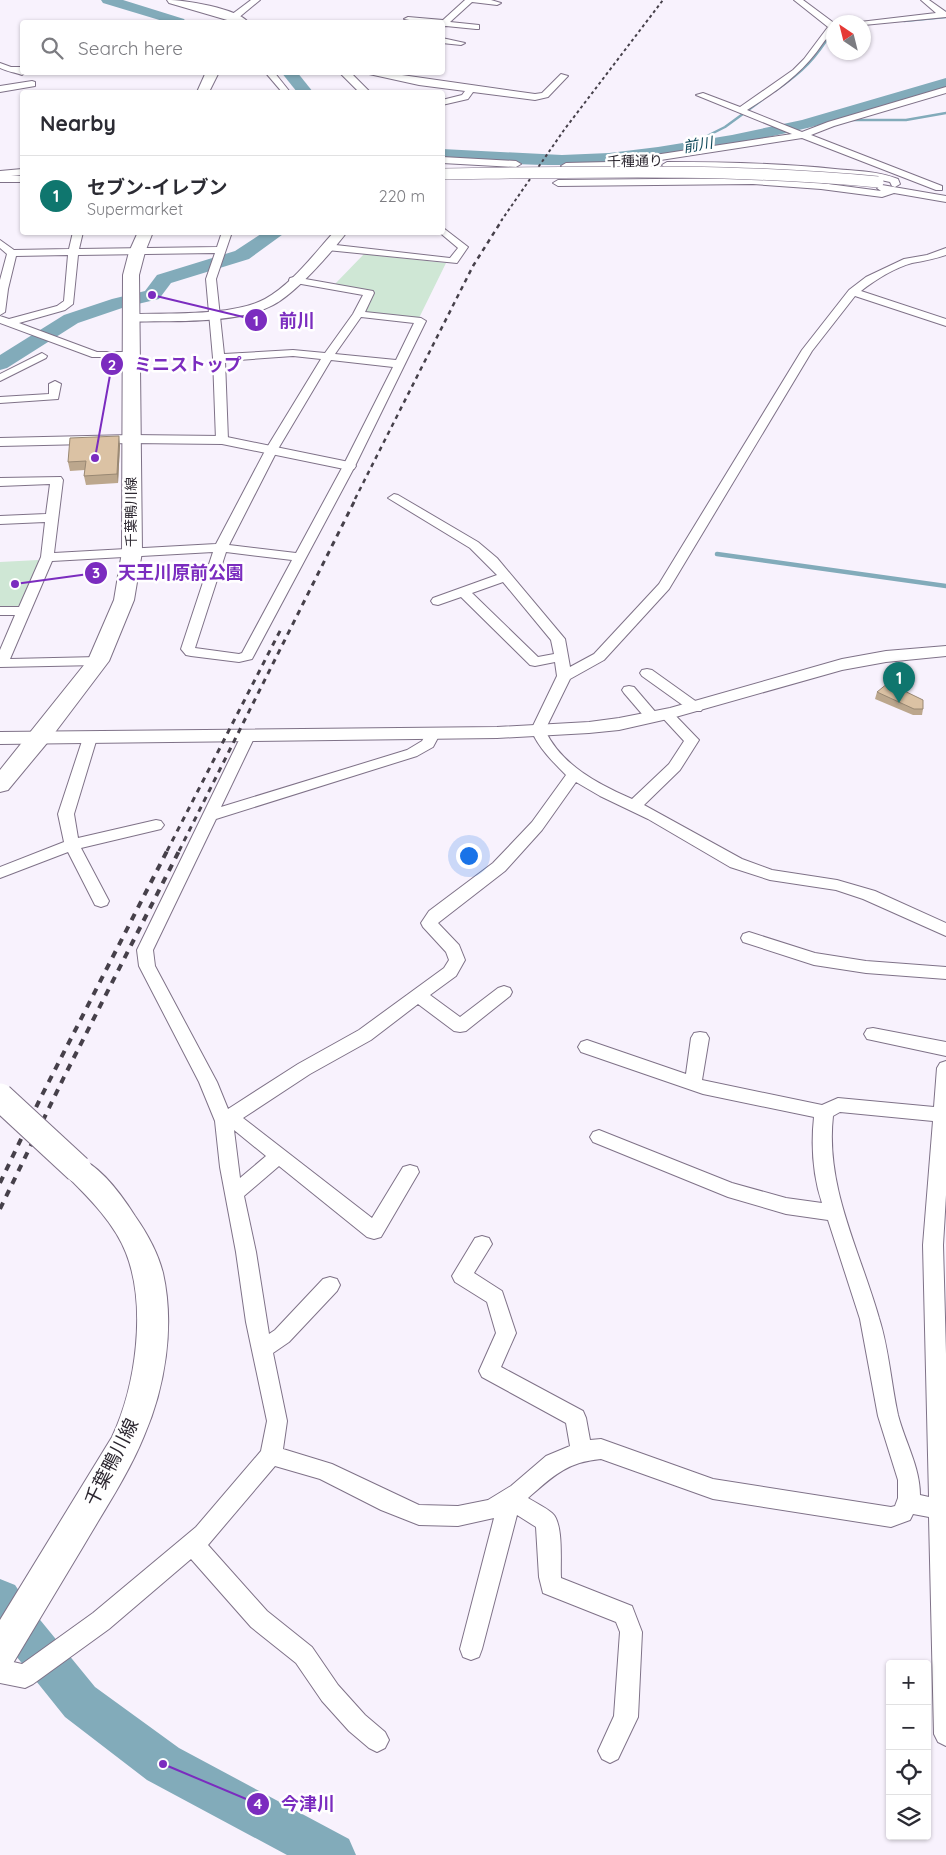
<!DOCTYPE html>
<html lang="en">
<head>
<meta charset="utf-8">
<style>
	:root { --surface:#fff; --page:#f2f2f3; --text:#2b2b33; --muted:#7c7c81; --line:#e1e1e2; --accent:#0f766e }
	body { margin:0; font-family:Quicksand,"Noto Sans JP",sans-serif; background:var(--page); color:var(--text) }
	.controls { position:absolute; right:15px; bottom:15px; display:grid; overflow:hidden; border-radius:5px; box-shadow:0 1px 4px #0004 }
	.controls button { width:45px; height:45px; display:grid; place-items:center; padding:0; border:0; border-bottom:1px solid var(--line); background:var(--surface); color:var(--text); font:25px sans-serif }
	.compass { position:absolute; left:826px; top:15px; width:45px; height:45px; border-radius:50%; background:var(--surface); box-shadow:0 1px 4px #0004; rotate:325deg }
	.you { position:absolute; left:468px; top:855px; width:18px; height:18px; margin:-12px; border:4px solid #fff; border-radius:50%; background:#1a73e8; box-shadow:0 0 0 8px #1a73e833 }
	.badge { display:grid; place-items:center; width:32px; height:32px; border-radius:50%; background:var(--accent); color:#fff; font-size:16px; font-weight:700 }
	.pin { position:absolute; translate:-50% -41px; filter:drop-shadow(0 1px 2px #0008) }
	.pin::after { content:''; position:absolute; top:26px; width:18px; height:15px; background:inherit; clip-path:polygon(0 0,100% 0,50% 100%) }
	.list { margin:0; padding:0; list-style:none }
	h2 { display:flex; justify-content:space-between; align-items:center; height:65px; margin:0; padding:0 20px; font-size:21px }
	h2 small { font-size:16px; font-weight:400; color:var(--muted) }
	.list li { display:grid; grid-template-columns:32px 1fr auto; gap:15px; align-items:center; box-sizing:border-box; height:80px; padding:0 20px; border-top:1px solid var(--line) }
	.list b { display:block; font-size:19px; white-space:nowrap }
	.list p { margin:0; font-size:16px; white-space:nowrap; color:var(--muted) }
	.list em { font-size:16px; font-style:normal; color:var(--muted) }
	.icon { flex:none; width:28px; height:28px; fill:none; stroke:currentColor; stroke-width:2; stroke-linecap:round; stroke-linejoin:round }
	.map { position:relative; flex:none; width:946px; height:1855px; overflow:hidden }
	.search { position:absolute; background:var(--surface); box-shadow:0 1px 4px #0004; left:20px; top:20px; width:425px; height:55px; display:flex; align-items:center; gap:12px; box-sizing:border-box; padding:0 18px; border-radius:5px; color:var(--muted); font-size:19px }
	.panel { position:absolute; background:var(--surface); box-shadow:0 1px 4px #0004; left:20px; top:90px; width:425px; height:145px; border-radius:5px }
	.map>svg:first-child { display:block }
</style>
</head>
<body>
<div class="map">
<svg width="946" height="1855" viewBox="0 0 946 1855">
	<rect width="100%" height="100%" fill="#f8f2fd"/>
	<g fill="#cfe7d5">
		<polygon points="364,254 446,263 419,318 365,312 363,311 374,291 335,284"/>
		<polygon points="38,560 40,563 20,605 15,607 0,607 0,562"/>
	</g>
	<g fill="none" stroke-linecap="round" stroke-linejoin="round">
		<g stroke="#82abba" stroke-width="2.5">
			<polyline points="904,21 946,17"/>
			<path d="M 775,91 C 805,70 814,60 834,29"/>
			<polyline points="822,120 839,120"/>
			<polyline points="847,120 906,120 946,113"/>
			<polyline points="711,144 705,137 725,127 762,100"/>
		</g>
		<polyline stroke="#82abba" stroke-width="4.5" points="717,554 946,586"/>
		<g fill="#82abba" fill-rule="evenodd">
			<polygon points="101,0 123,0 184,19 186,22 166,22 103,3"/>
			<polygon points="281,72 297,72 313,92 297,92"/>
			<path d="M 946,78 L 946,88 C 857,117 766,141 673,155 C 650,158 626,163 602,164 C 549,167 495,163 442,159 L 442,149 L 562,155 L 609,153 L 658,147 L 732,135 L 802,120 Z"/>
			<polygon points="264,232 286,232 249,259 171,283 159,299 125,307 78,323 7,368 0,370 0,355 64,315 112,299 145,291 157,275 235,251"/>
			<polygon points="0,1579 15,1585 32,1610 95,1687 179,1748 349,1839 356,1855 287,1855 147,1780 65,1717 0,1636"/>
		</g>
		<defs>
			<g id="minor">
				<polygon points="251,0 260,0 237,19 231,19 231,15"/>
				<polygon points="465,0 491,0 501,3 497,5 472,2 450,22 479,25 479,29 476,29 446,26 442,27 442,22 420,22 404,19 408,17 443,20"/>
				<path d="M 794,0 L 803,0 L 834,23 C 834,32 828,36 823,43 C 803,73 777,91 747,110 L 802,132 L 828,122 L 946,87 L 946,93 L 834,126 L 811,135 L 942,186 L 942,190 L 936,190 L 802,138 L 609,168 L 563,168 L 561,166 L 566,163 L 609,162 L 792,134 L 696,95 L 703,93 L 740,107 L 793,70 L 804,59 L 828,27 Z"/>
				<polygon points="921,0 929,0 946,12 946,17 864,25 864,22 860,22 936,13"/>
				<polygon points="442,38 465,43 461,45 442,43"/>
				<path d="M 0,63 L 11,67 L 22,67 L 22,72 L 26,72 L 22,75 C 15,72 8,72 0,68 Z"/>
				<polygon points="265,72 274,72 290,92 282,92"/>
				<polygon points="360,72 381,72 535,94 542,93 561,74 568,76 548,97 535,100 473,92 468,99 442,105 442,100 462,95 465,91 419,85"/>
				<polygon points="32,81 35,82 35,86 0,92 0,86"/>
				<polygon points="442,157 516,161 521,164 516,167 442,163"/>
				<path d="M 667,162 C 723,162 779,163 835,169 C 856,171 878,171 898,179 L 900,184 L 895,187 L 892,186 L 890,182 L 867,177 L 796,171 L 664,167 L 662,165 Z"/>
				<polygon points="22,169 22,175 0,177 0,171"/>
				<polygon points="753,178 821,183 881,191 877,188 882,185 946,196 946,202 894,193 882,197 821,189 753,184 558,186 553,183 558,180"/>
				<polygon points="442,227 468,247 457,263 327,250 322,247 327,244 450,258 458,248 439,232 442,232"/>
				<path d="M 73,232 L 83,232 L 79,249 L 217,247 L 222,232 L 232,232 L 216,279 L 224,354 L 293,350 L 325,353 L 353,314 L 363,295 L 290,282 L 289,280 L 290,278 L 294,277 L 373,291 L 374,293 L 365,312 L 421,318 L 426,321 L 355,466 L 252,659 L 239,662 L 191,656 L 186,655 L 181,649 L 213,552 L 52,561 L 10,659 L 98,657 L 105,661 L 98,665 L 0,667 L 0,650 L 15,615 L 0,615 L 0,607 L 19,607 L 41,557 L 45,522 L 0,524 L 0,516 L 46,514 L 50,484 L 0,486 L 0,478 L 61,477 L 63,480 L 54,553 L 216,544 L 266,449 L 321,359 L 293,356 L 225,361 L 228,440 L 222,444 L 218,442 L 216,440 L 213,358 L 206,279 L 215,253 L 78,255 L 73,304 L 65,310 L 19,323 L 97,352 L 130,352 L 135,355 L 134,357 L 92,357 L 0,323 L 0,316 L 9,319 L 57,306 L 64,301 L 68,255 L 16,256 L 8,289 L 5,312 L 0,315 L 0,280 L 7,254 L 0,248 L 0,240 L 14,250 L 69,249 ZM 361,317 L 414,323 L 396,360 L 335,354 ZM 331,360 L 393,367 L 343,466 L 296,553 L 229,545 L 278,449 ZM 226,552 L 292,560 L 242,653 L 239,654 L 195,648 Z"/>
				<path d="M 946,248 L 946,255 C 934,259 924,261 912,263 C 894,268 875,280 861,291 L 946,319 L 946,326 L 855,296 L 812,351 L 669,589 L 604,660 L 570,679 L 545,730 C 561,765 598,784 632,799 L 669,764 L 684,741 L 660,715 L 662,712 L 672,712 L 699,740 L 680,770 L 644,805 L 742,859 L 772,870 L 837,880 L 875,891 L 946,923 L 946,936 L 863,899 L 836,890 L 770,880 L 730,867 L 648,819 L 600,796 L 576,782 L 542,830 L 505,871 L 438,923 L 459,945 L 465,960 L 456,976 L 430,995 L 460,1017 L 498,988 L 504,986 L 510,988 L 512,992 L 510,996 L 466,1031 L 460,1032 L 454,1031 L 418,1004 L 371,1040 L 310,1074 L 243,1118 L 372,1218 L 403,1167 L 410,1165 L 417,1167 L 419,1172 L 381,1237 L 374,1239 L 367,1237 L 279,1166 L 244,1196 L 256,1252 L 269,1334 L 275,1330 L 323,1279 L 330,1277 L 337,1279 L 340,1285 L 337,1291 L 289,1342 L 273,1353 L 287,1421 L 283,1449 L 332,1464 L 419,1505 L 458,1506 L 488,1500 L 511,1486 L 546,1456 L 570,1446 L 566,1423 L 482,1377 L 479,1371 L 496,1333 L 487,1302 L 455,1282 L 452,1276 L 475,1238 L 482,1236 L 489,1238 L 492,1244 L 474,1273 L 502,1291 L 516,1333 L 501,1367 L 583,1411 L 586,1418 L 590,1440 L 601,1439 L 713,1479 L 891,1507 L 895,1506 L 898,1498 L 898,1480 L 878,1416 L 860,1319 L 828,1220 L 786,1214 L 728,1197 L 593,1142 L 590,1137 L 593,1132 L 599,1130 L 732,1183 L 786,1198 L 822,1203 C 813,1176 811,1145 814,1117 L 703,1094 L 581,1052 L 578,1047 L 581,1042 L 587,1040 L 686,1074 L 691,1038 L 694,1033 L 700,1032 L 706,1033 L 709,1038 L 702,1080 L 822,1105 L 838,1098 L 934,1107 L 937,1068 L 940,1063 L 946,1061 L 946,1195 L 943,1245 L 946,1354 L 946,1746 L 938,1742 L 934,1734 L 929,1517 L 913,1514 L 910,1520 L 891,1527 L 713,1499 L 601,1459 C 567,1462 553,1476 528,1498 C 536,1503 545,1507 552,1513 C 564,1523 560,1563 561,1578 L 632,1606 L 642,1632 L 638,1717 L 618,1759 L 610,1763 L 602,1759 L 598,1751 L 614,1716 L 620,1632 L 616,1622 L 543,1593 L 539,1577 L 536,1527 L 517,1515 L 482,1649 L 479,1657 L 471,1660 L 463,1657 L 460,1649 L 494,1518 L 458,1526 L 419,1525 L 381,1510 L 320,1479 L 275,1466 L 208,1545 L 267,1611 L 312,1647 L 338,1685 L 365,1715 L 385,1732 L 389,1740 L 385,1748 L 377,1752 L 369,1748 L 349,1731 L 322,1701 L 296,1663 L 251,1627 L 191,1559 L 109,1629 L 33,1684 L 25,1688 L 0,1683 L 0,1659 L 22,1664 L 93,1613 L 196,1527 L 261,1451 L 267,1421 L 246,1322 L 236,1252 L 220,1167 L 215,1121 L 199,1082 L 139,966 L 137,950 L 241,736 L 243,733 L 253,733 L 255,736 L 221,807 L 407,750 L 422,741 L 429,729 L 439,729 L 441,732 L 433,747 L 417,756 L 216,819 L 153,950 L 155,966 L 217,1082 L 228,1109 L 298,1064 L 359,1030 L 444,968 L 449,960 L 446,952 L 423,927 L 421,923 L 429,911 L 493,863 L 532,822 L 566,775 C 552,761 539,748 531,730 L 557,676 L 555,662 L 535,666 L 530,665 L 461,597 L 438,605 L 433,604 L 431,601 L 433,598 L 497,575 L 470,548 L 388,498 L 394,494 L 398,495 L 478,542 L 497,558 L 565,639 L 570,667 L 594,654 L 659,584 L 802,350 L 849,290 L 866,277 L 904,259 L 927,255 ZM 503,582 L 551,640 L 554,654 L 538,657 L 472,593 ZM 840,1112 L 933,1121 L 923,1245 L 929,1497 L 920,1495 C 920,1467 905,1442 898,1415 C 891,1383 889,1349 879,1318 C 860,1251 825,1187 833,1116 ZM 234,1130 L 266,1156 L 240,1178 Z"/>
				<polygon points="42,353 47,356 46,358 0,381 0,374"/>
				<polygon points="55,381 61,384 58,399 0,403 0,397 49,394 49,384"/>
				<polygon points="647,669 652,670 701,705 703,708 701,711 691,711 642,676 640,673 642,670"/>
				<polygon points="629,686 634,687 658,715 660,718 658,721 648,721 624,693 622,690 624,687"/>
				<polygon points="90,733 95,735 97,738 74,814 78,838 156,820 161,821 164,825 161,829 81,848 109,901 107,905 101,907 95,905 68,852 0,878 0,867 64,842 58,814 83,738 85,735"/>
				<polygon points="749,932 815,953 866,961 946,967 946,979 866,973 814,965 743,942 741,938 743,934"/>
				<polygon points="873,1028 946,1042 946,1056 867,1039 864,1034 867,1029"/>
			</g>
			<g id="tertiary">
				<polygon points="339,72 350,72 370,92 359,92"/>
				<rect x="0" y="176" width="22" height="6"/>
				<path d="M 334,232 L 347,232 C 331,253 295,294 273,305 C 234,325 175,320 132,322 L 125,318 L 132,314 C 169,313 233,316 265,299 C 292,284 313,255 334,232 Z"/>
				<polygon points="131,435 222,436 349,462 354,463 356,466 354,469 349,470 222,444 131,443 0,446 0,438"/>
				<polygon points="946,646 946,656 886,662 842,670 672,718 619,730 589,733 497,738 0,744 0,732 497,727 589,722 619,718 670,708 842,659 886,651"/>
			</g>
			<g id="primary">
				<path d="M 167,0 C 185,0 236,8 248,22 L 234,22 L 169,3 Z"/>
				<polygon points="206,72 219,72 209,92 197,92"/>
				<polygon points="138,232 153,232 145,252 139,275 142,552 134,600 109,661 47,743 8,790 0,792 0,770 88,660 114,600 122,552 123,275 129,252"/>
				<path d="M 78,1158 C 100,1165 123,1197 135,1216 C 147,1233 158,1253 163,1273 C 175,1326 165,1388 144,1436 C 128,1475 105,1509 84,1545 C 60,1585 36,1625 12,1665 L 0,1671 L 0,1620 L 112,1437 C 136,1386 147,1306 126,1253 C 115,1224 90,1199 68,1177 L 64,1169 L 68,1161 Z"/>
			</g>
		</defs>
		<use href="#minor" stroke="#7f7288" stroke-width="2"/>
		<use href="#tertiary" stroke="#7f7288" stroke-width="2"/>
		<use href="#primary" stroke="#7f7288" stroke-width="2"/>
		<use href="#minor" fill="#fff" fill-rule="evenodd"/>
		<use href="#tertiary" fill="#fff" fill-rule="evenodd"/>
		<use href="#primary" fill="#fff" fill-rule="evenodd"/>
		<polyline stroke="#46404a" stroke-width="2" stroke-dasharray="3 3" stroke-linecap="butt" points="501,221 564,130 663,0"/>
		<polyline stroke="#46404a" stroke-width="2.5" stroke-dasharray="4.5 4.5" stroke-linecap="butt" points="355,499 473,266 502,220"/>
		<g stroke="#46404a" stroke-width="3" stroke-dasharray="5.5 5.5" stroke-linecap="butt">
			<polyline points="167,851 281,629"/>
			<polyline points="179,851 356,498"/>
		</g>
		<g stroke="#46404a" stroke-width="4" stroke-dasharray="7 7" stroke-linecap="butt">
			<polyline points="0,1183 41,1097 168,849"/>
			<polyline points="0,1209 64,1077 180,849"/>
		</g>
		<defs>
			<path id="tertiary-bridge" d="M 442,174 C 588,172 733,168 878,182"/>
			<polyline id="primary-bridge" points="0,1097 78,1169"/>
		</defs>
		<use href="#tertiary-bridge" stroke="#7f7288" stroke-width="12" stroke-linecap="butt"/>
		<use href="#primary-bridge" stroke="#7f7288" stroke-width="29" stroke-linecap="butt"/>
		<use href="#tertiary-bridge" stroke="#fff" stroke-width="11"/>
		<use href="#primary-bridge" stroke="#fff" stroke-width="27"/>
	</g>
	<g fill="#bca78d">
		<polygon points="120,445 118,483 86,485 84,476 85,470 70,471 68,462"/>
		<polygon points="877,692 923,709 922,715 913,715 875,699"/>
	</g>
	<polygon fill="#998873" points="119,436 120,445 118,483 117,474"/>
	<g fill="#dbc2a4" stroke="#998873">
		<polygon points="119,436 117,474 84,476 86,461 68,462 70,438"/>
		<polygon points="888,683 923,700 923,709 914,709 877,692"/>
	</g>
	<g text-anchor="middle" stroke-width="5" stroke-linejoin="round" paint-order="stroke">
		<g font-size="14" fill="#2d2831" stroke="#fff">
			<text transform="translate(635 161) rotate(-1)" y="5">千種通り</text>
			<text transform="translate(131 512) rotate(-90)" y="5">千葉鴨川線</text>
		</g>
		<g font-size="15" font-style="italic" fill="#124b5c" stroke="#fff">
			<text transform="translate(698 145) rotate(-10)" y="5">前川</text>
		</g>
		<g font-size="19" fill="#2d2831" stroke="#fff">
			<text transform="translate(111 1462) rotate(-63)" y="7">千葉鴨川線</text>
		</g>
	</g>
	<path fill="none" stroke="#7b2cbf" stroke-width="2" d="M152 295L256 320M95 458L112 364M15 584L96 573M163 1764L258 1804"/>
	<g fill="#7b2cbf" stroke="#fff" stroke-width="2">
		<circle cx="152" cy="295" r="5"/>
		<circle cx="95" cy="458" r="5"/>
		<circle cx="15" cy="584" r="5"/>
		<circle cx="163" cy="1764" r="5"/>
		<circle cx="256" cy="320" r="12"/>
		<circle cx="112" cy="364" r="12"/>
		<circle cx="96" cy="573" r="12"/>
		<circle cx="258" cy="1804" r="12"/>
	</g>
	<g font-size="15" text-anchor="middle" font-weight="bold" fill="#fff">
		<text x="256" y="326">1</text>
		<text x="112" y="370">2</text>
		<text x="96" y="578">3</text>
		<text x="258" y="1809">4</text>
	</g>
	<g font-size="18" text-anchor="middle" font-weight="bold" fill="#7b2cbf" stroke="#fff" stroke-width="5" stroke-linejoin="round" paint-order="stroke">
		<text x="297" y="327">前川</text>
		<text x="188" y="371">ミニストップ</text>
		<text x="181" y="579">天王川原前公園</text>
		<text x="308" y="1810">今津川</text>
	</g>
</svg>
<div class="controls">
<button>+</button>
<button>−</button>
<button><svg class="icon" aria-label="locate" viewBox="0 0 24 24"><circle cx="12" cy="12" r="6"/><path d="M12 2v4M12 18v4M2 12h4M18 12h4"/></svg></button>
<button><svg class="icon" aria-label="layers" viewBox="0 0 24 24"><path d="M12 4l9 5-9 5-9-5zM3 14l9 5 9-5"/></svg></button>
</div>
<svg class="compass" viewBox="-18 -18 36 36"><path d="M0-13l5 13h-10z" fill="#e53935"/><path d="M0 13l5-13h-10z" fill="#7c7c81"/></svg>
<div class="you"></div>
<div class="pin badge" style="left:899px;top:703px">1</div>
<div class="search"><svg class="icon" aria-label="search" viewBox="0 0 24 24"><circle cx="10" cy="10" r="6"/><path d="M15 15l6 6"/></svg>Search here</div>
<section class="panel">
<h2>Nearby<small></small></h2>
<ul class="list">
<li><span class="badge">1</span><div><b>セブン-イレブン</b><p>Supermarket</p></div><em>220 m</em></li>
</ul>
</section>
</div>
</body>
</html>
